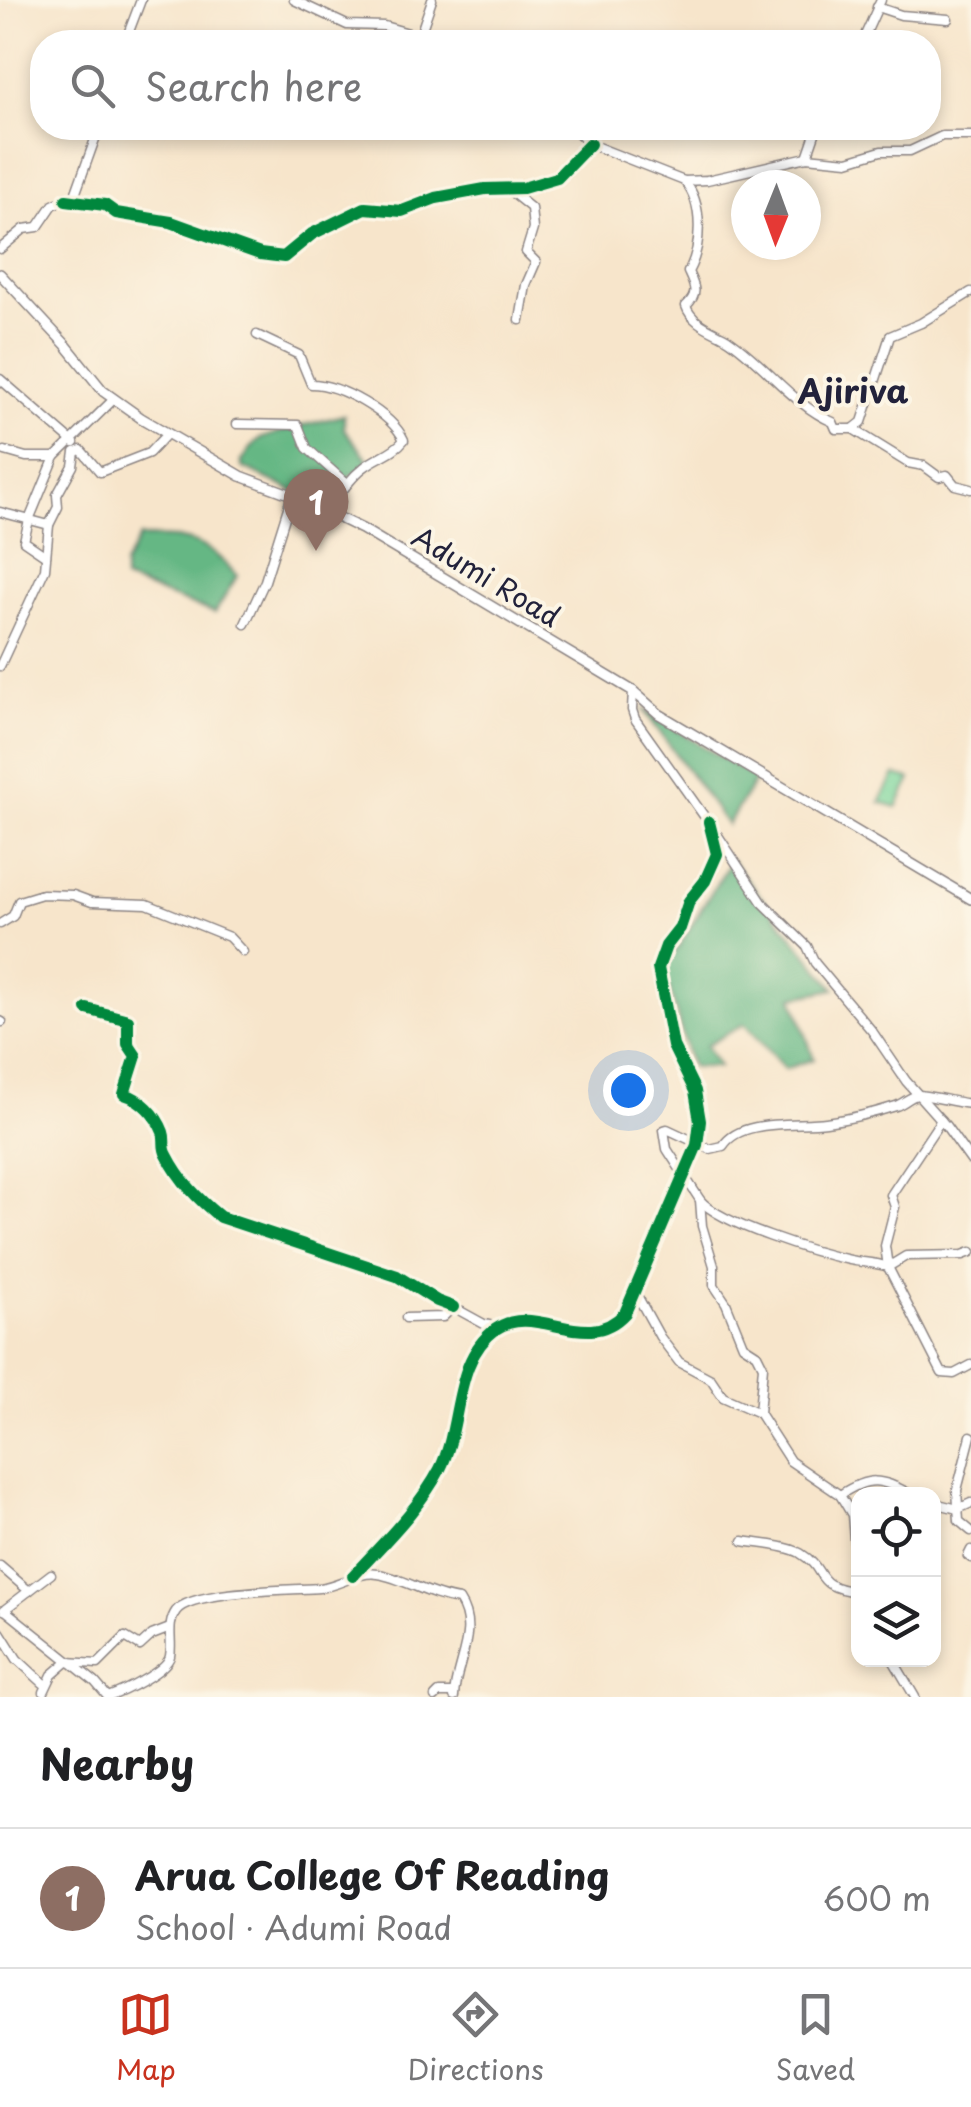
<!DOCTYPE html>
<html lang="en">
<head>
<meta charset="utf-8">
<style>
  body { margin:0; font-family:"Playpen Sans",sans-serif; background:#f2f2f2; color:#202124 }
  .controls { position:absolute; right:30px; bottom:30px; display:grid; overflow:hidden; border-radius:20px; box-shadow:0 5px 15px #0003 }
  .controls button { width:90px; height:90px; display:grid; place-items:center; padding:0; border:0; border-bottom:2px solid #e0e0e0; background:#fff; color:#202124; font:50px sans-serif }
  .compass { position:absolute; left:731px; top:170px; width:90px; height:90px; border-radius:50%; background:#fff; box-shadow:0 5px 15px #0003; rotate:181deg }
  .you { position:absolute; left:628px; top:1090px; width:35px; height:35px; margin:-25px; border:8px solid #fff; border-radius:50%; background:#1a73e8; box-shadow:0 0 0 15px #1a73e833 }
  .badge { display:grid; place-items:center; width:65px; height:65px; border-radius:50%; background:#c8321e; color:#fff; font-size:32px; font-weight:700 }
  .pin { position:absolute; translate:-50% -82px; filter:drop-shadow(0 2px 5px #0008) }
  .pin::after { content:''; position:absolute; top:52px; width:35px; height:30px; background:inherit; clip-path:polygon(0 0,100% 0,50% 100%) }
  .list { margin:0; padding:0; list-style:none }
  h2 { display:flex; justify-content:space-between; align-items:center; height:130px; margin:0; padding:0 40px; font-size:42px }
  h2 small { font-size:32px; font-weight:400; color:#757577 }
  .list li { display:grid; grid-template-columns:65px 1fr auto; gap:30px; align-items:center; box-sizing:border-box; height:140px; padding:0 40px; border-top:2px solid #e0e0e0 }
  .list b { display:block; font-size:38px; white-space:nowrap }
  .list p { margin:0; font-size:32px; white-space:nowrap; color:#757577 }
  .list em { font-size:32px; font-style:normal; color:#757577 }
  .icon { flex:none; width:55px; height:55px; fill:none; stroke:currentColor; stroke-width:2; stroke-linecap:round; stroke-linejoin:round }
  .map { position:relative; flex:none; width:971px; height:1697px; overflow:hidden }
  .search { position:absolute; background:#fff; box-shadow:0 5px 15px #0003; left:30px; right:30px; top:30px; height:110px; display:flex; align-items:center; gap:25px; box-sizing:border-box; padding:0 35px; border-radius:40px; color:#757577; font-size:38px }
  .sheet { height:270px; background:#fff }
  nav { display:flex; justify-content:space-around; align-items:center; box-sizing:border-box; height:140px; border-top:2px solid #e0e0e0; background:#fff; font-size:28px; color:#757577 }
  nav a { display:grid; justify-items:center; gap:5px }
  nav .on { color:#c8321e }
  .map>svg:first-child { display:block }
</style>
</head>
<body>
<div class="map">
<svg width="971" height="1697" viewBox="0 0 971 1697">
  <rect width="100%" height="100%" fill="#fcf5e5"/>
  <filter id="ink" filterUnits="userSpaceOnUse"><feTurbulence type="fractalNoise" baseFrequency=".01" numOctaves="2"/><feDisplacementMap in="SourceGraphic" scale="20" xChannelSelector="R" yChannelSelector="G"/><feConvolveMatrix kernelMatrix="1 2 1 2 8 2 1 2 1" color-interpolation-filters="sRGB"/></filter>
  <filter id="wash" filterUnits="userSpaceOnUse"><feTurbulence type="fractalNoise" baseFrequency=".0048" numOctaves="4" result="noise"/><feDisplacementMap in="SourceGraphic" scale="40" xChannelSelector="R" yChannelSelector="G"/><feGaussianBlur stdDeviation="2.25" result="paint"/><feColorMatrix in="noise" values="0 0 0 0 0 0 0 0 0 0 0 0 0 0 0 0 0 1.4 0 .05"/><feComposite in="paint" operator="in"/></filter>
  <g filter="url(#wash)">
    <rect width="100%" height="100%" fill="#f7e5cb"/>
    <polygon fill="#7cd69c" stroke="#4f7c6c" stroke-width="2.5" points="895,775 911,779 897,807 880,802"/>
    <g fill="#65b784" stroke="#446c60" stroke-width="2.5">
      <path d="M344 415V429L369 460 367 467 349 476C344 489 341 504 325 506L242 467V461C247 455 251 446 257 441 267 433 327 420 344 415Z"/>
      <path d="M140 537C187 537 205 538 237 576L215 613 124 580V565Z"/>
      <polygon points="643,709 756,779 727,825"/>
      <polygon points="731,860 835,989 793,997 814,1059 785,1069 744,1024 706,1046 719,1067 691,1067 664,970"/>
    </g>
  </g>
  <g filter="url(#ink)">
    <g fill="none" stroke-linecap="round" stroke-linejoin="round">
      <defs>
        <g id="minor">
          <polyline points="294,0 347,25 384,26 440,42"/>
          <polyline points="877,7 901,15 948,19"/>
          <polyline points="420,35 432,0"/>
          <polyline points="125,42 141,0"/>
          <polyline points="862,42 881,0"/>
          <polyline points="573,128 590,144 684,181 707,180 807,157 848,161 881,151 910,151 942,136 971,136"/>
          <polyline points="807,157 817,128"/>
          <path d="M684 181C704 203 702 247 688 272 695 287 699 294 686 306 692 324 713 330 728 339 764 363 794 406 833 422L836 429H853L908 463 924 466 939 477 947 475 955 485 971 489"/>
          <polyline points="506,188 531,208 533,229 526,252 536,262 526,285 520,320"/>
          <polyline points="66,200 105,205 116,213 171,222 260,254 284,257 312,234 365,208 402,211 436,198 485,189 523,188 557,178 590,144"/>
          <polyline points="0,249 24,229 38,227 53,205 75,195 99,128"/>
          <path d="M257 335 299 355 311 384C340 384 392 414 404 440 394 453 376 457 363 468 348 480 339 496 327 512"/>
          <polyline points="0,379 74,443"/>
          <polyline points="237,424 298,425 307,448 346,483"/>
          <polyline points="853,429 862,422 890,336 921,323 971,292"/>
          <polyline points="5,451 26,457 55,457"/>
          <polyline points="0,512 49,525"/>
          <polyline points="46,556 24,541 29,520 55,457 114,399"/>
          <polyline points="245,624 265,581 292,495"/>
          <polyline points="0,666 45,569 49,525 58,507 57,495 73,466 75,452 81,450 100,472 149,453 167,434"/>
          <polyline points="633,691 632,710 635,719 709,823"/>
          <polyline points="717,834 762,902 807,946 815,963 872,1031 906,1081 946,1126 971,1161"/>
          <polyline points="0,924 13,916 19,901 42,894 73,895 92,902 147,904 229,937 243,952"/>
          <path d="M87 1009 128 1020V1044L136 1056 124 1094C141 1099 156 1114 163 1132 166 1140 162 1147 167 1155 180 1181 198 1199 220 1217L397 1276 437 1301 453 1307"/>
          <polyline points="0,1021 2,1022"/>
          <polyline points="941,1120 891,1195 895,1207 885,1246 888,1267 942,1373 954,1374 971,1365"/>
          <path d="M700 1200C720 1224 816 1253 850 1260 863 1263 874 1262 888 1267L906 1256 963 1255 971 1252"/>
          <polyline points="634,1290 660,1337 679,1362 711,1379 723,1397 759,1413 790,1461 840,1495 852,1515 858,1589"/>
          <polyline points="406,1318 443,1317 453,1307 484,1324 498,1327"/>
          <path d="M759 1413 763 1366 757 1354 743 1345 726 1303 714 1285V1266L702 1226 700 1200 667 1149 664 1130 667 1129 710 1149 723 1146C741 1118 797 1126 826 1122 849 1119 874 1113 896 1106 902 1104 910 1097 917 1095 923 1094 960 1103 971 1104"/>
          <polyline points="971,1436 957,1490 959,1521 971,1531"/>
          <path d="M840 1495C869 1476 880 1478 910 1494"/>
          <polyline points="934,1503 958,1509 971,1503"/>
          <path d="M743 1541C760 1544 785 1545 800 1553 830 1571 810 1586 858 1592"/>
          <polyline points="971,1550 968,1556 971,1558"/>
          <polyline points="0,1566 29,1591"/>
          <path d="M353 1576C383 1543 419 1509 440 1469 463 1424 452 1361 496 1329 536 1301 586 1356 625 1313L697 1145 700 1121 695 1091 673 1046 658 968 666 946 680 928 689 901 705 881 717 854 709 822"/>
          <polyline points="4,1610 51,1574"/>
          <polyline points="5,1610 95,1682 108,1697"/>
          <polyline points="0,1632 17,1659 43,1683"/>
          <polyline points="893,1660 915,1697"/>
          <polyline points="44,1692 52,1675 67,1662 98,1664 125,1637 140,1646 152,1635 170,1628"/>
          <path d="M108 1697C122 1692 167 1671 170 1656 173 1641 166 1625 176 1611 192 1590 292 1590 319 1588 340 1586 357 1571 378 1574 404 1578 428 1596 459 1600 480 1632 455 1663 454 1697"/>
          <polyline points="435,1697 439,1693 454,1693"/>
        </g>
        <polyline id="major" points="0,274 66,345 103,391 141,418 241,476 292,495 362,529 633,691 659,714 971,899"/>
      </defs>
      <use href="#minor" stroke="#8c8483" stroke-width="11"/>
      <use href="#major" stroke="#8c8483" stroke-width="12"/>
      <use href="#minor" stroke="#fff" stroke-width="8"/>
      <use href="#major" stroke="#fff" stroke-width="9"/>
      <defs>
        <g id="cycleway">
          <polyline points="66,200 105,205 116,213 171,222 260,254 284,257 312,234 365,208 402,211 436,198 485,189 523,188 557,178 590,144"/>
          <path d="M87 1009 128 1020V1044L136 1056 124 1094C141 1099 156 1114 163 1132 166 1140 162 1147 167 1155 180 1181 198 1199 220 1217L397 1276 437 1301 453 1307"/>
          <path d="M353 1576C383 1543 419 1509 440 1469 463 1424 452 1361 496 1329 536 1301 586 1356 625 1313L697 1145 700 1121 695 1091 673 1046 658 968 666 946 680 928 689 901 705 881 717 854 709 822"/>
        </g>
      </defs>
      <use href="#cycleway" stroke="#fcf5e5" stroke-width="19"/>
      <use href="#cycleway" stroke="#00873e" stroke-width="12"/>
    </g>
  </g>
  <g text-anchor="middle" stroke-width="8" stroke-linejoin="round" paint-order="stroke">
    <g font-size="28" fill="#22223b" stroke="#fcf5e5">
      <text transform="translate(486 577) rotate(31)" y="10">Adumi Road</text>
    </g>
    <g font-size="32" font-weight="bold" fill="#22223b" stroke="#fcf5e5">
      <text x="853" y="403">Ajiriva</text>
    </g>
  </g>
</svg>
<div class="controls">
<button><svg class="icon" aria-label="locate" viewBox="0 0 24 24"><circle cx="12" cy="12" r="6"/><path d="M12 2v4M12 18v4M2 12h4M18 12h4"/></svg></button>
<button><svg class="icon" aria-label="layers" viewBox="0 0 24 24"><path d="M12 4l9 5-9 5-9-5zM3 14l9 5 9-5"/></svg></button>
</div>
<svg class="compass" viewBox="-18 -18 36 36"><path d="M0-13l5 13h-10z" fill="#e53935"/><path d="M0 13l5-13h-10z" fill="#757577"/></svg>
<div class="you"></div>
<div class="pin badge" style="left:316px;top:551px;background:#8d6e63">1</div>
<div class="search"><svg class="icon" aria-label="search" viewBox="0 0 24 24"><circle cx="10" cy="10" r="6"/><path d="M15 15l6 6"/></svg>Search here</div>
</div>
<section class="sheet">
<h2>Nearby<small></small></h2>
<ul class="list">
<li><span class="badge" style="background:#8d6e63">1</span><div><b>Arua College Of Reading</b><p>School · Adumi Road</p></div><em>600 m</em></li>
</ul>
</section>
<nav>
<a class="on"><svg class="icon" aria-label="map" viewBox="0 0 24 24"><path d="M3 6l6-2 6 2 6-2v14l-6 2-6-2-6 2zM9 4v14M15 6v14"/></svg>Map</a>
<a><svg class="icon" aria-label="directions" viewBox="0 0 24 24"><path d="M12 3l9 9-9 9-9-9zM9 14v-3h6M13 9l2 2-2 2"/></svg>Directions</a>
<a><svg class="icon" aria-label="saved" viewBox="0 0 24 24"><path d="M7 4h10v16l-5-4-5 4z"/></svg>Saved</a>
</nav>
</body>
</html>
